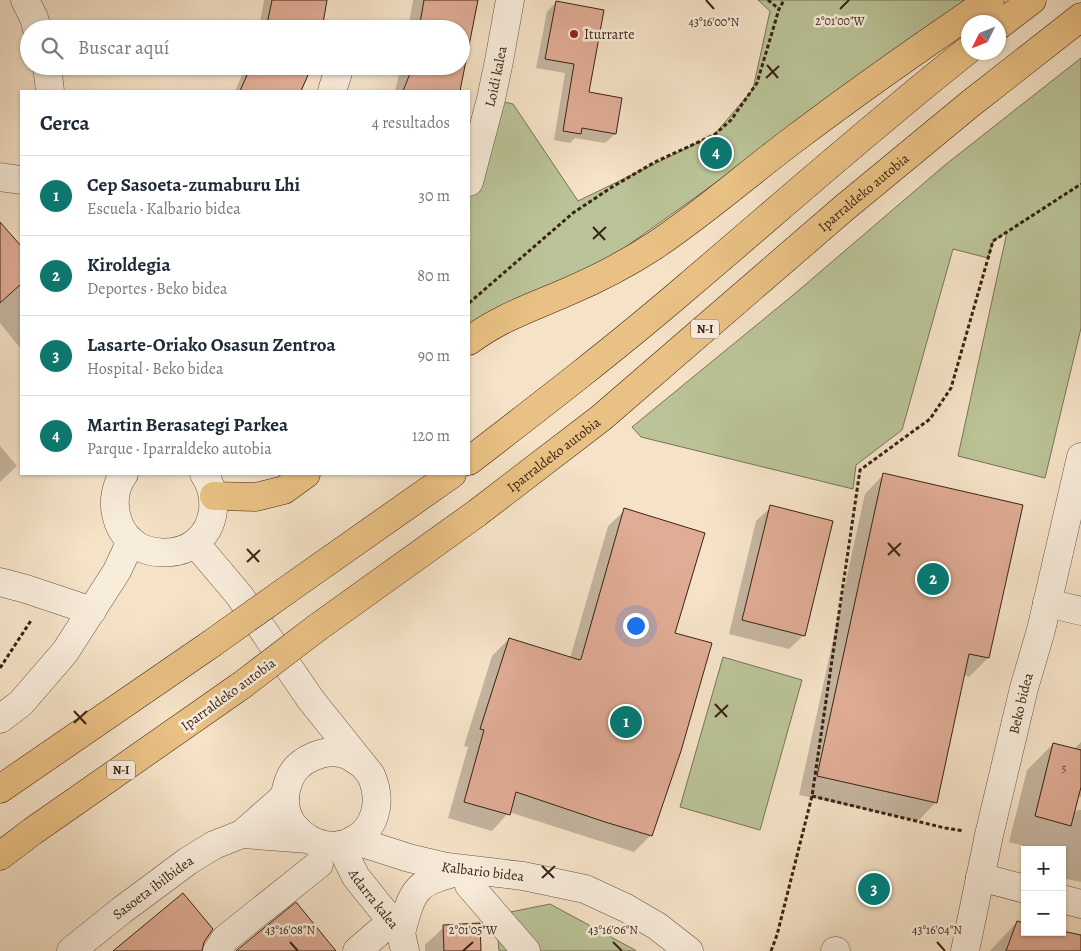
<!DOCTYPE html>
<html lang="es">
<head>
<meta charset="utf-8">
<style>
  body { margin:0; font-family:Alegreya,serif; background:#f6f6f7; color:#1f2937 }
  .controls { position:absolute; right:15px; bottom:15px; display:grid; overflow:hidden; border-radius:0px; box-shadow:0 1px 4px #0004 }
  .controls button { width:45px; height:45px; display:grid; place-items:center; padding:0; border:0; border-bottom:1px solid #e0e1e3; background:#fff; color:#1f2937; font:25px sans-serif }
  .compass { position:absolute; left:961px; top:15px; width:45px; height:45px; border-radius:50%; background:#fff; box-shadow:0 1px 4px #0004; rotate:227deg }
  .you { position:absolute; left:635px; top:625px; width:18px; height:18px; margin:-12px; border:4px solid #fff; border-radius:50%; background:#1a73e8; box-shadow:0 0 0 8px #1a73e833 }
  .badge { display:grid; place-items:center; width:32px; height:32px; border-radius:50%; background:#0f766e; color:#fff; font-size:16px; font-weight:700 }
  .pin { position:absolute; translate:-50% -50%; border:2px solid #fff; box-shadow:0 1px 5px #0006 }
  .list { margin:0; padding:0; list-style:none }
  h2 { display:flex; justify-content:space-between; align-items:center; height:65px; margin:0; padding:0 20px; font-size:21px }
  h2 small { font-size:16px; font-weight:400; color:#747a83 }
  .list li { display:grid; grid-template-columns:32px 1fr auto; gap:15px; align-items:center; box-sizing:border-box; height:80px; padding:0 20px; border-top:1px solid #e0e1e3 }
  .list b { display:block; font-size:19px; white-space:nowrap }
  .list p { margin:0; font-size:16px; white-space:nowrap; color:#747a83 }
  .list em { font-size:16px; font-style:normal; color:#747a83 }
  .icon { flex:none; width:28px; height:28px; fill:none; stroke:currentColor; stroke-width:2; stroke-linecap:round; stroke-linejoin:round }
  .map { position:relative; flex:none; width:1081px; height:951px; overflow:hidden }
  .search { position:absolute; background:#fff; box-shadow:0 1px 4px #0004; left:20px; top:20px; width:450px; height:55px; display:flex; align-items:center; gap:12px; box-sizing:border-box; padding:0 18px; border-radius:28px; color:#747a83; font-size:19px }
  .panel { position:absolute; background:#fff; box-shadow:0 1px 4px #0004; left:20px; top:90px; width:450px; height:385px; border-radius:0px }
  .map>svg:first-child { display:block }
</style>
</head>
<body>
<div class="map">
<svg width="1081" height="951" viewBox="0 0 1081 951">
  <rect width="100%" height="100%" fill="#f5e2c7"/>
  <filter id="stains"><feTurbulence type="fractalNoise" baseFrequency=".004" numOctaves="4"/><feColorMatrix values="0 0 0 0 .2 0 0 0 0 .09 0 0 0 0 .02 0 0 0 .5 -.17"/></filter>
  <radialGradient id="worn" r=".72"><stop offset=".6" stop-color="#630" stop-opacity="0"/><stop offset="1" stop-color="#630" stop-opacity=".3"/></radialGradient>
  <g fill="#bac397" stroke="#7a7355">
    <polygon points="758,0 972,0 613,256 469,329 469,172 491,99 513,104 578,201 714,135 753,89 770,11"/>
    <polygon points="1081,58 1081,328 1045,478 958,456 1007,232 993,241 988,258 953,249 902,430 856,465 853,489 641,437 632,427 792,296 945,165"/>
    <polygon points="723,657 802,680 760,830 680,807"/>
    <polygon points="550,904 635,950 636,951 499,951 496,915"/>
  </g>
  <g fill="#0003">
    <polygon points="264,0 326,0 320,29 259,29"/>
    <polygon points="413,0 477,0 459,91 395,91 401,66 461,66 461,29 408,29"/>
    <polygon points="556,2 587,93 615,134 605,143 575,138 570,143 554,140 565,73 536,68 547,12"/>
    <polygon points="246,66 311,66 300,91 235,91"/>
    <polygon points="7,232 21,248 21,349 0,323 0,239"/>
    <polygon points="0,446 17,466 0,482"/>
    <polygon points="883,475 988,658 969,677 964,675 936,802 918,821 799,795 865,494"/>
    <polygon points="771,507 804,635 789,649 729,634 756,521"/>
    <polygon points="625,510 673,634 651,835 634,852 509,812 492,831 448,818 468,747 464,746 492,656 509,639 570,658 608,526"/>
    <polygon points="1081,742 1081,797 1077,796 1073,814 1078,810 1081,810 1081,882 1062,878 1062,850 1049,850 1049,846 1046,850 1039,850 1009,842 1027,770 1053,744 1074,749"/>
    <polygon points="1017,922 1025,932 1081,936 1081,951 990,951"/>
    <polygon points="444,927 480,951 425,951 425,945"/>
  </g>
  <g fill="#e0ac95" stroke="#392313">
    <polygon points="272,0 327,0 322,29 292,29 267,24"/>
    <polygon points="424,0 478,0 460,91 403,91 413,66 461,66 461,29 419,29"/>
    <polygon points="556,1 604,10 589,92 622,98 616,134 582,128 581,134 563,131 574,64 545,59"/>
    <polygon points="251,66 312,66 301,91 240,91"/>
    <polygon points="0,222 21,246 21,284 0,303"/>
    <polygon points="883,473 1023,505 989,658 969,654 937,803 817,776"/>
    <polygon points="770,505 833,521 805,636 742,620"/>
    <polygon points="624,508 705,533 675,633 712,643 681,751 652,836 605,822 516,792 510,815 464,802 484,730 480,729 509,638 580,660 581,659"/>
    <polygon points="1053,743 1081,750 1081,787 1071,826 1035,816"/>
    <polygon points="183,893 213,929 204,942 202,951 113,951"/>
    <polygon points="296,902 336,951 236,951 237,950"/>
    <polygon points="1017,921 1025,923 1025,932 1062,932 1062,931 1081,935 1081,951 1006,951"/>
    <polygon points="480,923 481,951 444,951 443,925"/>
  </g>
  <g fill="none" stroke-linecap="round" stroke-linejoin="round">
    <defs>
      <g id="minor">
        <polyline points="25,0 34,18 37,29"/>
        <polyline points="47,66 50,91"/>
        <polyline points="332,91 340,66"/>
        <polyline points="0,177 21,180"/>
        <path id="s1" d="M469 182 491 99 499 61 510 0"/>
        <path d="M124 474C116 485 113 500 116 514 118 524 123 534 131 541 147 556 178 556 195 543 217 526 218 495 204 474"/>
        <path d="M195 543 239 595 311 700 371 775C396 832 332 871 294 826 283 813 283 795 289 780 297 759 326 747 347 755 352 757 356 761 360 763"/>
        <polyline points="0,582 26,589 92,611"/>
        <polyline points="1047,603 1081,611"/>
        <polyline points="0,719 21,703 65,652 117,571 131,541"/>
        <polyline points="242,834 308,839"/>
        <path id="s2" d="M353 840 409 858 447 867 523 876 585 889 626 908 657 926 689 951"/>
        <path id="s3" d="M340 845 356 877 401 933 405 951"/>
        <polyline points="980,877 1025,889"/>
        <polyline points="469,885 526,951"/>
        <polyline points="1062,899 1081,904"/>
        <path d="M401 933C413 887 416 882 462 871"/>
        <path id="s4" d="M71 951 122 910 188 861 214 845 242 834 285 796"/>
        <polyline points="217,951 225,939 319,864"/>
        <polyline points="357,951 379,932"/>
        <polyline points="835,951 836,951"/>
        <path id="s5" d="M965 951 989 835 1024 688 1041 630 1081 457"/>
      </g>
      <g id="highway">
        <polyline points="998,26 1032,0"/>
        <path d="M469 341C499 318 533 307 567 292 595 280 628 263 654 246 701 215 744 177 789 143 855 93 922 46 990 0"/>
        <path d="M469 461C543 404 617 347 688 286 781 207 872 126 968 50"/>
        <polyline points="214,496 256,497 284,490 306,474"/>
        <polyline points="287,590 452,474"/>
        <path id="s6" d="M318 627 477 513 601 418 844 208 970 104 1081 17"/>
        <polyline points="0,789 211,644"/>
        <polyline points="0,856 33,831 242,685"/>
      </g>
    </defs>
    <use href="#minor" stroke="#685340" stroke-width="29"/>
    <use href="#highway" stroke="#392313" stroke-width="29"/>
    <g stroke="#392313" stroke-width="3" stroke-dasharray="4 2.5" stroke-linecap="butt">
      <polyline points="768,0 779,9"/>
      <polyline points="469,303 573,213 612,187 655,162 714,135 731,120 757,83 779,9 784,0"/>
      <polyline points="0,668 32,619"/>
      <polyline points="812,796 945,828 964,831"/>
      <polyline points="771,951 777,935 812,796 860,470 930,419 951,388 993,241 1081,184"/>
    </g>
    <use href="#minor" stroke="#f8ecdb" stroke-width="28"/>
    <use href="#highway" stroke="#eac184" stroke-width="28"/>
    <defs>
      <g id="highway-bridge">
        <polyline points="211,644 287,590"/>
        <polyline points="242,685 318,627"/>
      </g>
    </defs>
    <use href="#highway-bridge" stroke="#392313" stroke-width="29" stroke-linecap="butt"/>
    <use href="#highway-bridge" stroke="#eac184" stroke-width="28"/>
  </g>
  <path fill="none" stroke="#392313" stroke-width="2" d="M706 0 714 9M840 9 849 0M767 65 778 78M766 78 779 66M593 227 605 240M593 239 606 227M888 543 900 556M247 549 259 562M888 555 901 543M247 562 260 550M715 704 727 717M74 711 86 724M715 717 728 705M74 723 87 711M542 866 554 878M542 878 555 866M290 942 298 951M613 942 622 951M937 942 945 951M463 951 473 942"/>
  <circle fill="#8f2418" stroke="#f8ecdb" stroke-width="2" cx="574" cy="34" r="5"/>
  <g text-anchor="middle" stroke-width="5" stroke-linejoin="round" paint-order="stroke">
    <g font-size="11" fill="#634534">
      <text x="1064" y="772">5</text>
    </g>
    <g fill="#f8ecdb" stroke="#725f4f" stroke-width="1">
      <rect x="691" y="319.5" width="28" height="19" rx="4"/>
      <rect x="107" y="760.5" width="28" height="19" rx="4"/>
    </g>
    <g font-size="12" font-weight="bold" fill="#392313">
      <text x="705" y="333">N-I</text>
      <text x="121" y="774">N-I</text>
    </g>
    <g font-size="14" fill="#392313" stroke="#f8ecdb" text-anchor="start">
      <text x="584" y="39">Iturrarte</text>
    </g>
    <g font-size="14" fill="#392313" stroke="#f8ecdb">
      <text dy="5" stroke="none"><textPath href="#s1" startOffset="109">Loidi kalea</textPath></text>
      <text dy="5" stroke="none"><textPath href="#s6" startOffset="698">Iparraldeko autobia</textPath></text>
      <text dy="5" stroke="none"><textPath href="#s6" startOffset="292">Iparraldeko autobia</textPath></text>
      <text transform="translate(228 694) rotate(-36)" y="5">Iparraldeko autobia</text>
      <text dy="5" stroke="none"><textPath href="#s5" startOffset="254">Beko bidea</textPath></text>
      <text dy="5" stroke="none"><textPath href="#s2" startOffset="134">Kalbario bidea</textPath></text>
      <text dy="5" stroke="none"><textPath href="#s4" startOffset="104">Sasoeta ibilbidea</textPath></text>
      <text dy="5" stroke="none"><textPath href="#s3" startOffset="64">Adarra kalea</textPath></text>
    </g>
  </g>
  <g font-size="12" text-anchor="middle" fill="#392313" stroke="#f8ecdb" stroke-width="5" stroke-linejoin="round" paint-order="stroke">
    <text x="840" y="25">2°01'00"W</text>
    <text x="714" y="26">43°16'00"N</text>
    <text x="290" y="934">43°16'08"N</text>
    <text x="613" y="934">43°16'06"N</text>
    <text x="937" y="934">43°16'04"N</text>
    <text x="473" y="934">2°01'05"W</text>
  </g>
  <rect width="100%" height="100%" filter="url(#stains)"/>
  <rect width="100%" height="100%" fill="url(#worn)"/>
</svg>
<div class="controls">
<button>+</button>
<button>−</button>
</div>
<svg class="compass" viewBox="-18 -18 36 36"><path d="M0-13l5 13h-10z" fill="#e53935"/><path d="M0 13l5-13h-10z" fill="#747a83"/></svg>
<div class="you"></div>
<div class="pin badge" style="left:626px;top:722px">1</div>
<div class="pin badge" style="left:933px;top:579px">2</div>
<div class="pin badge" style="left:874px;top:889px">3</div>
<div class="pin badge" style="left:716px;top:153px">4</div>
<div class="search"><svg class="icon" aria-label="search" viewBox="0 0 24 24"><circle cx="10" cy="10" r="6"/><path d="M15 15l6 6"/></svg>Buscar aquí</div>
<section class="panel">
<h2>Cerca<small>4 resultados</small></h2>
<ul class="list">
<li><span class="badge">1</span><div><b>Cep Sasoeta-zumaburu Lhi</b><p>Escuela · Kalbario bidea</p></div><em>30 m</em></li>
<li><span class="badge">2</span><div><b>Kiroldegia</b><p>Deportes · Beko bidea</p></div><em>80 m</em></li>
<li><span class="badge">3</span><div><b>Lasarte-Oriako Osasun Zentroa</b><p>Hospital · Beko bidea</p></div><em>90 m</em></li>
<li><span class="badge">4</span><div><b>Martin Berasategi Parkea</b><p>Parque · Iparraldeko autobia</p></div><em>120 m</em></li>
</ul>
</section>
</div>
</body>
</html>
